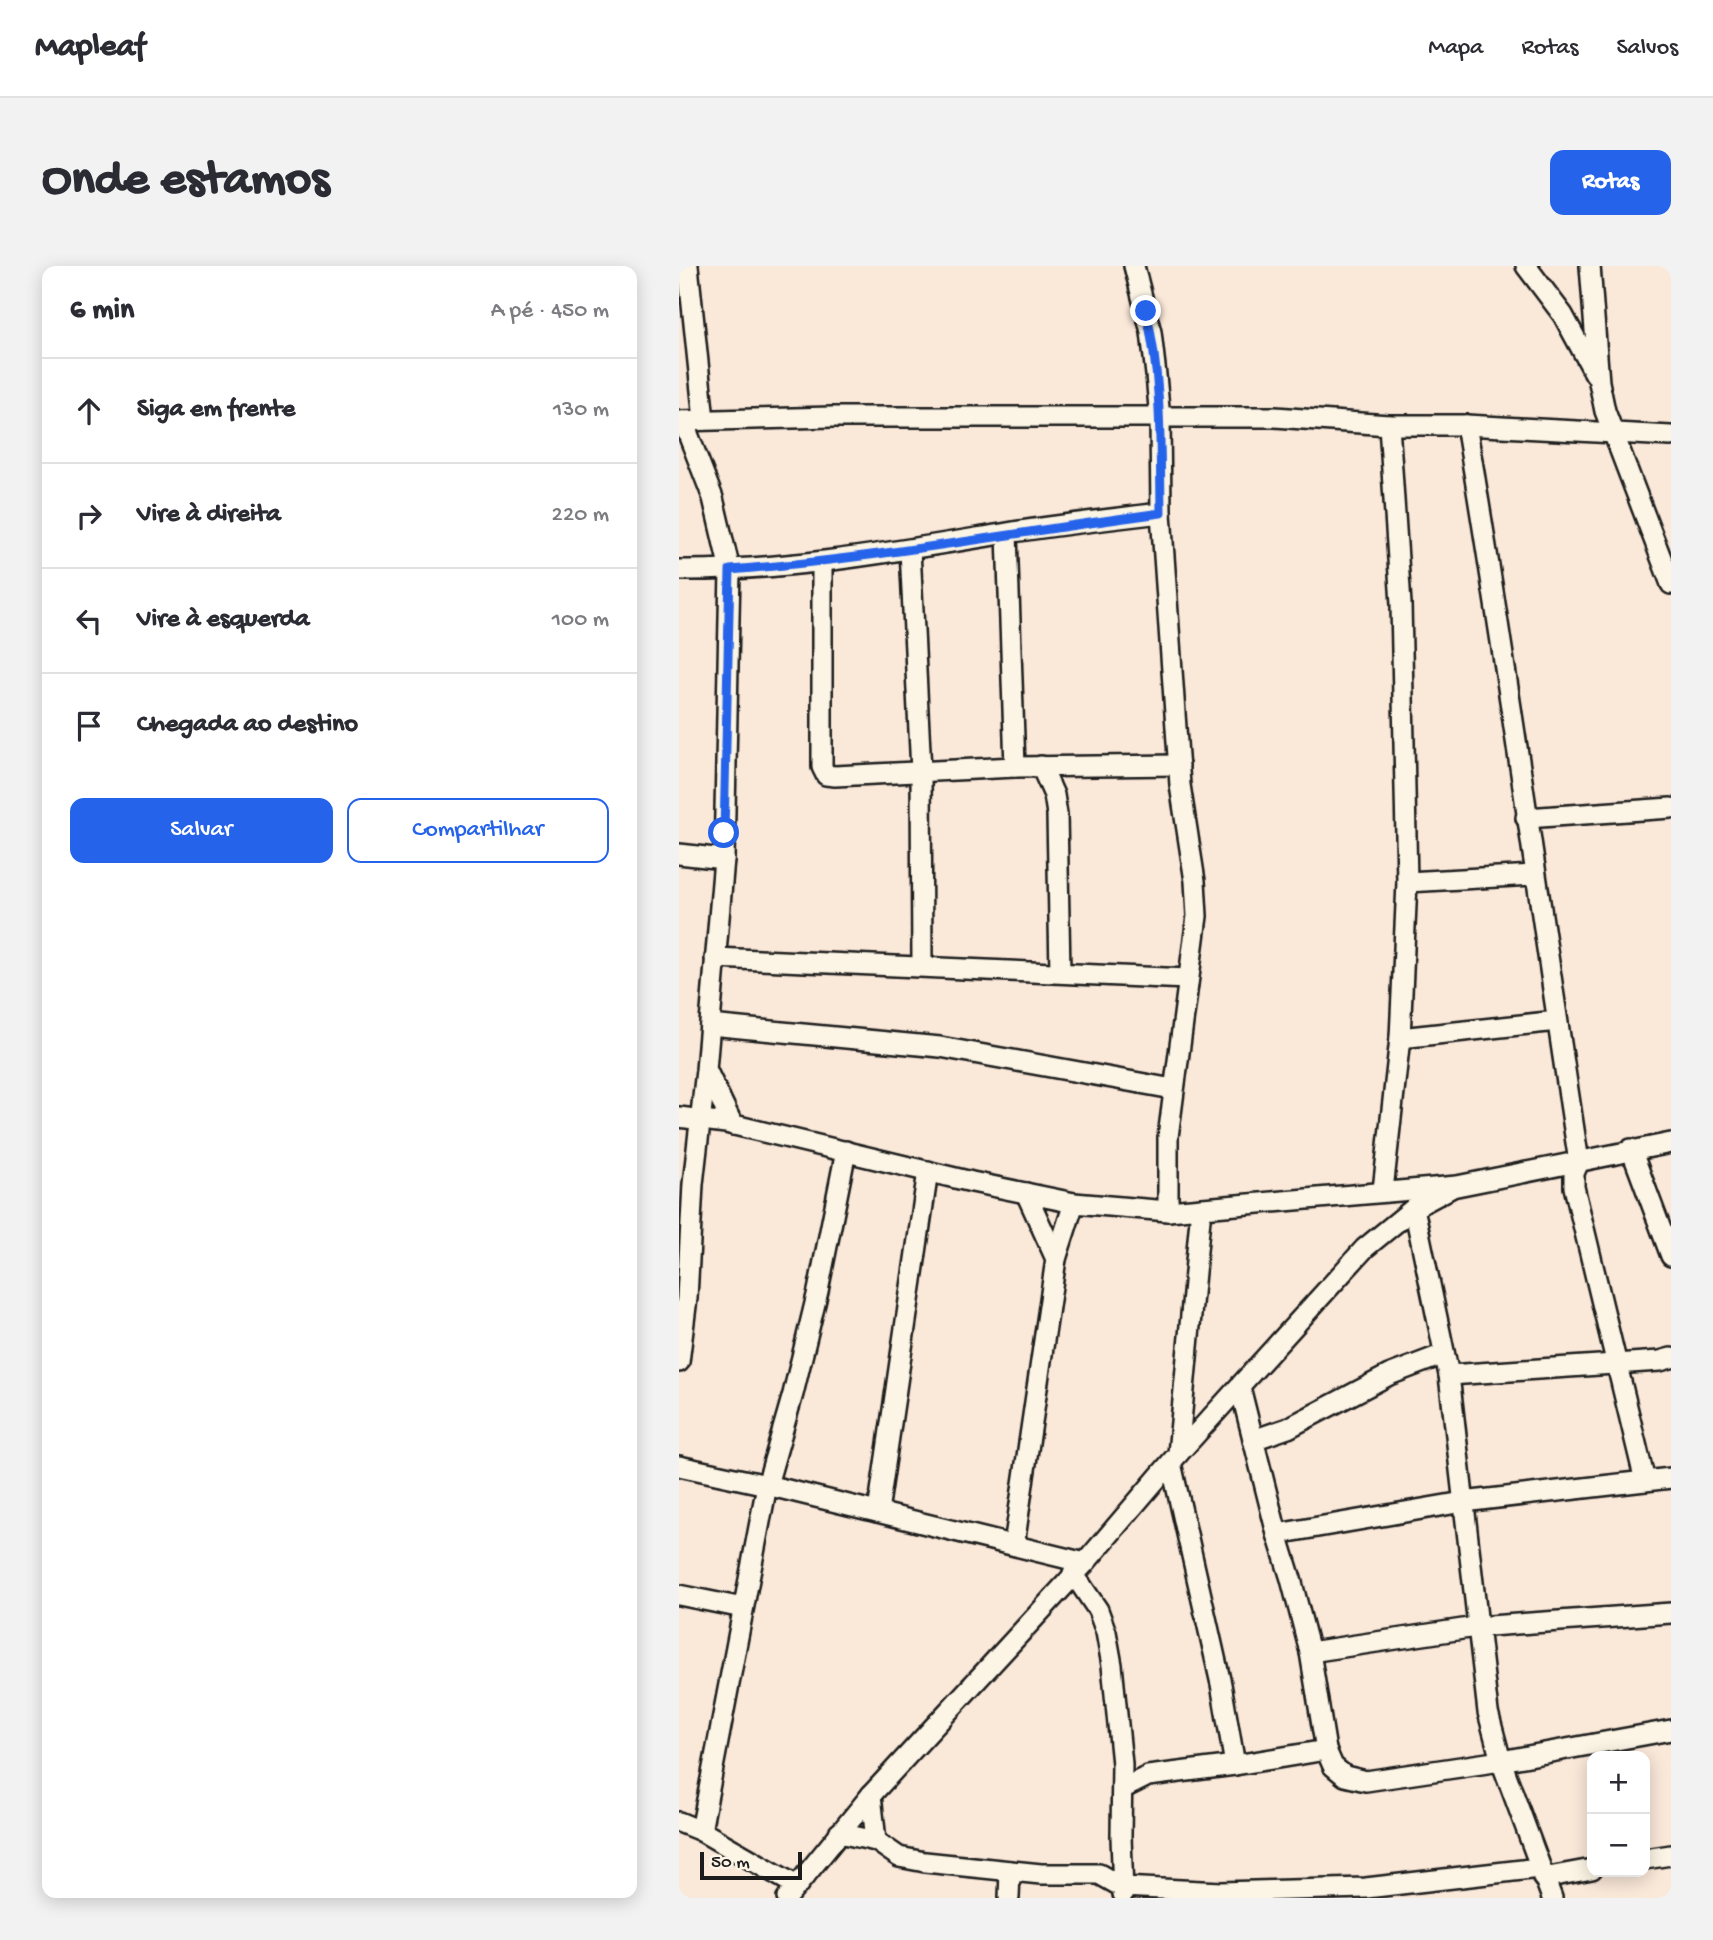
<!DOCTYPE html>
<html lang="pt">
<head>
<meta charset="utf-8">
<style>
  body { margin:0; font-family:"Gochi Hand",sans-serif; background:#f2f2f3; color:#2b2b33 }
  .controls { position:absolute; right:21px; bottom:21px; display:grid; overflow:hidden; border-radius:14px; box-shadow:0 4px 18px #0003 }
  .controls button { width:63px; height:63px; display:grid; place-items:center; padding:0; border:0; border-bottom:2px solid #e1e1e2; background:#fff; color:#2b2b33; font:35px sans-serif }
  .scale { position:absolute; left:21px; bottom:18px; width:102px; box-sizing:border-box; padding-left:7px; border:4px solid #1c1c1c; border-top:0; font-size:19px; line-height:24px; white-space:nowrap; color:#1c1c1c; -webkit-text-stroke:5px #fcf5e5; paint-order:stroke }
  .stop { position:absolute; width:21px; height:21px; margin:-16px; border:5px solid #2563eb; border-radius:50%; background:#fff }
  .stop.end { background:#2563eb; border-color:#fff; box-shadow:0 2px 7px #0008 }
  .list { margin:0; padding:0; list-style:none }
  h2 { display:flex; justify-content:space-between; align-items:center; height:91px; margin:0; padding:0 28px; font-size:30px }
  h2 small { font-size:23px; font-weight:400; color:#7c7c81 }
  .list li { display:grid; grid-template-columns:46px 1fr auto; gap:21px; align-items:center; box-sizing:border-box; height:105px; padding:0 28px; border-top:2px solid #e1e1e2 }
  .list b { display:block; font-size:26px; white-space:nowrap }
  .list em { font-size:23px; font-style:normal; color:#7c7c81 }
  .actions { display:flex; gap:14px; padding:21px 28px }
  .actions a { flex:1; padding:16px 0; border:2px solid #2563eb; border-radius:14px; text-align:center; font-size:24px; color:#2563eb }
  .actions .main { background:#2563eb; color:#fff }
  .icon { flex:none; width:38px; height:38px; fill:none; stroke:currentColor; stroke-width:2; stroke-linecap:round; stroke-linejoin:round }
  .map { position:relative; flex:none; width:992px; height:1632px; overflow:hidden; border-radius:14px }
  header { display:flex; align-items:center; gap:42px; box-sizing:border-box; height:98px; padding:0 35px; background:#fff; border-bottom:2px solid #e1e1e2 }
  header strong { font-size:33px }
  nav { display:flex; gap:38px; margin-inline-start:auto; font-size:24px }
  .intro { display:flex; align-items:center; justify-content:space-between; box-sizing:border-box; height:168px; padding:0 42px }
  h1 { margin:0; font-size:49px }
  .button { padding:18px 32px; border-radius:14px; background:#2563eb; color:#fff; font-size:24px; font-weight:700 }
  main { display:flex; gap:42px; padding:0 42px }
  aside { flex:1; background:#fff; border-radius:14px; box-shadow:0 4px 18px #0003 }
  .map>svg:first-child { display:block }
</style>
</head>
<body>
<header>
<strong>Mapleaf</strong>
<nav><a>Mapa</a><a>Rotas</a><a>Salvos</a></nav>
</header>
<div class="intro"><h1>Onde estamos</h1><a class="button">Rotas</a></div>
<main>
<aside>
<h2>6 min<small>A pé · 450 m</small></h2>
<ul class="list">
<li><svg class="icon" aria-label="ahead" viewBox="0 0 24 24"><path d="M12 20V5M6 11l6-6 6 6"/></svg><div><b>Siga em frente</b></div><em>130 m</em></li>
<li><svg class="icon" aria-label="right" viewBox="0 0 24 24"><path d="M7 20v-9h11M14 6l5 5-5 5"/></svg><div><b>Vire à direita</b></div><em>220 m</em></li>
<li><svg class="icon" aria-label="left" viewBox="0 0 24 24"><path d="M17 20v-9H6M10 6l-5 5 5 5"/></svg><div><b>Vire à esquerda</b></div><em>100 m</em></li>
<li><svg class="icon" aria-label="arrive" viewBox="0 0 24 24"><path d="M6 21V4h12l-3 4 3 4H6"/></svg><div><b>Chegada ao destino</b></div></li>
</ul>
<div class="actions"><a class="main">Salvar</a><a>Compartilhar</a></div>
</aside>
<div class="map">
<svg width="992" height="1632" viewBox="0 0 992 1632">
  <rect width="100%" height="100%" fill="#fae8d9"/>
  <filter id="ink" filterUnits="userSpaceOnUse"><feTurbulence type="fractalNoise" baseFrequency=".0143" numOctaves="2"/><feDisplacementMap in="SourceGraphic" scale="14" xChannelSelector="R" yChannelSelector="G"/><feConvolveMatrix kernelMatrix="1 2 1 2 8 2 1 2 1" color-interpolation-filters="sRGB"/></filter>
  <g filter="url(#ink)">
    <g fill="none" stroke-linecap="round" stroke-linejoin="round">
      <defs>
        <g id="minor">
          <polyline points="9,0 25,154"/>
          <polyline points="455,0 472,66 477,109 481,153 482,247 501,519 516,615 518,650 489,871 489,945"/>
          <polyline points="847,0 884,49 916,108"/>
          <polyline points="911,0 920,116 926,145 992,318"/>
          <polyline points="0,155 153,151 596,151 710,159 787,159 992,170"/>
          <path d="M787 159C829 404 862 650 900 896L895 907V921L966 1215 992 1212"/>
          <polyline points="328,268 336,501"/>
          <polyline points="231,284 242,505 243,700"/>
          <polyline points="143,296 143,501 147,509 156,510 336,501 500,499"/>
          <path d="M0 304C111 305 219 285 328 267 379 259 431 253 482 247"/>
          <polyline points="362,500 375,529 378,548 381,706"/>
          <polyline points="847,552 992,542"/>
          <polyline points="0,588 45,593"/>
          <polyline points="728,616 856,609"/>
          <polyline points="36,692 509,713"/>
          <polyline points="31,759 261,781 494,823"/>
          <polyline points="721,772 878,755"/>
          <polyline points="28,805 54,859"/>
          <polyline points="0,851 47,857 293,916 395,937 489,945 778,920 992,877"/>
          <polyline points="952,883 992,990"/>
          <polyline points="704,924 721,772 728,616 722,338 710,159"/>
          <polyline points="347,927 377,993"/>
          <polyline points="735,942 770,1109 809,1446 822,1495 873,1632"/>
          <polyline points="0,1096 8,1032 14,918 27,804 45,593 51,304 34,232 4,155"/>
          <polyline points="770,1109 981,1095 992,1092"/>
          <polyline points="561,1121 598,1268 612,1313 631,1386 647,1484 654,1500 666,1510 687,1515 822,1495 992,1464"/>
          <polyline points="574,1174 609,1162 710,1109 765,1088"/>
          <polyline points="499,1188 522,942"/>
          <polyline points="492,1197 542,1418 556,1499"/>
          <polyline points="0,1200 88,1219 406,1297"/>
          <polyline points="199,1246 249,905"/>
          <polyline points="598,1268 784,1236 966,1215"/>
          <polyline points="335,1279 377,993 395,937"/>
          <polyline points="394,1307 419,1344 427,1366 433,1399 443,1498 442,1570 444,1628"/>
          <polyline points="0,1329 64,1342"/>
          <polyline points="631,1386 797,1361 992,1347"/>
          <polyline points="445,1522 469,1510 556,1499 647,1484"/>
          <polyline points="192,1529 197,1575"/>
          <polyline points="0,1556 22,1565 118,1620"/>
          <polyline points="22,1565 88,1219 114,1128 139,1025 167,885"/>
          <polyline points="160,1567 197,1575 220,1591 246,1596 362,1608 420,1608 443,1621 542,1626 687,1622 860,1602"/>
          <polyline points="966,1593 992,1589"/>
          <polyline points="864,1612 913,1603"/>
          <polyline points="108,1632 192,1529 406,1297 499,1188 686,982 735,942 772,922"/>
          <polyline points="330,1632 331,1605"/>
        </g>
      </defs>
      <use href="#minor" stroke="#1c1c1c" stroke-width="24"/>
      <use href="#minor" stroke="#fcf5e5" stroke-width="19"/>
    </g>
  </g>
  <g fill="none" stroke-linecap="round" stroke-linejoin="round" filter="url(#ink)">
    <path stroke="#2563eb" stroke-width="9" d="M45 567 51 304C195 293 338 266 482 247 481 180 483 111 467 45"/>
  </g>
</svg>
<div class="controls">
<button>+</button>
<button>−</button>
</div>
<div class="scale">50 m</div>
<div class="stop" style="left:45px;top:567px"></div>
<div class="stop end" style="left:467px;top:45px"></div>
</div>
</main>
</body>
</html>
